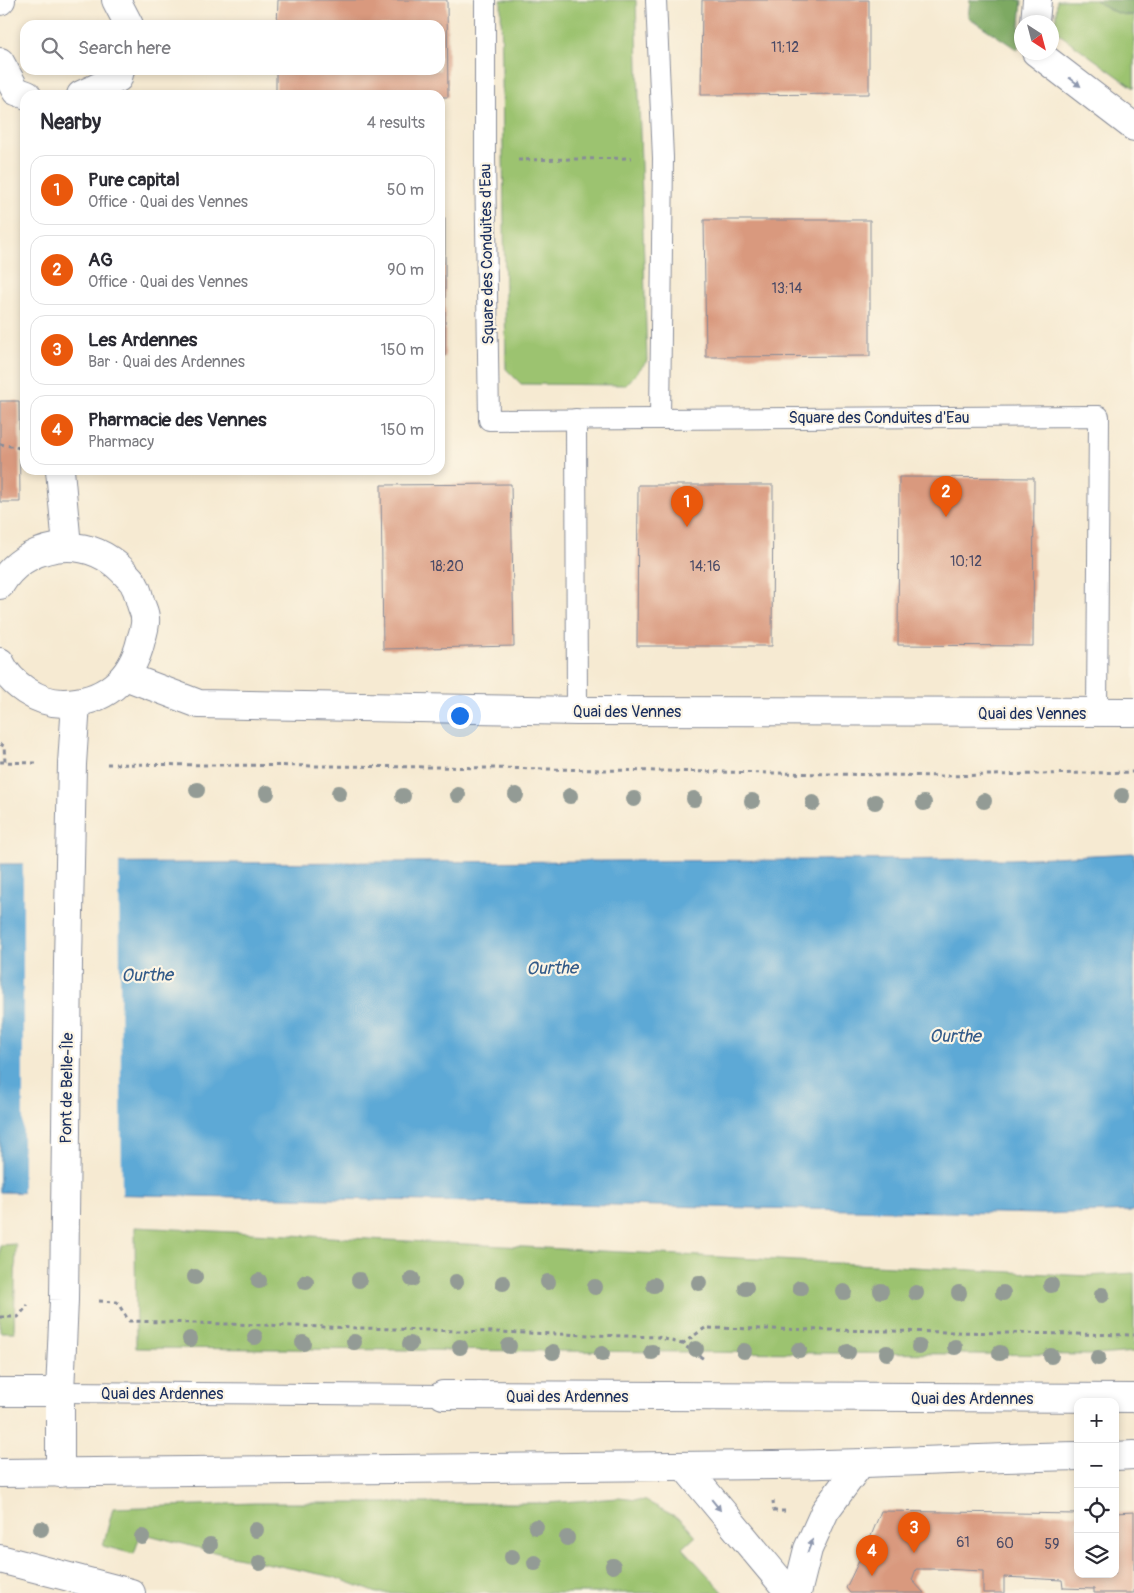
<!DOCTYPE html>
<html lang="en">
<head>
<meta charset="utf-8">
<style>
  body { margin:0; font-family:Pangolin,sans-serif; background:#f7f7f7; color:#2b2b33 }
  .controls { position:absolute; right:15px; bottom:15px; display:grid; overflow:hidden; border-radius:10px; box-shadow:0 2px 8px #0003 }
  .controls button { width:45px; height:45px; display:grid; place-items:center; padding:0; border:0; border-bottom:1px solid #e1e1e2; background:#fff; color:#2b2b33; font:25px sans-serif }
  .compass { position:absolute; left:1014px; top:15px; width:45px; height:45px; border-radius:50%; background:#fff; box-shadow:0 2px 8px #0003; rotate:144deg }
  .you { position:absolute; left:459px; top:715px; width:18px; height:18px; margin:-12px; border:4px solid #fff; border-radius:50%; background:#1a73e8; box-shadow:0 0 0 8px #1a73e833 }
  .badge { display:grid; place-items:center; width:32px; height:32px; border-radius:50%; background:#ea580c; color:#fff; font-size:16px; font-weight:700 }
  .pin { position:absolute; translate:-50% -41px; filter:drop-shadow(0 1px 2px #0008) }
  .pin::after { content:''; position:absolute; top:26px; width:18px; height:15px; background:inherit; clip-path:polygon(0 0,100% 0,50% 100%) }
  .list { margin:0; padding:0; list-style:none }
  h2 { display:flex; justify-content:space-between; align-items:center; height:65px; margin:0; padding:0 20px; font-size:21px }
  h2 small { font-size:16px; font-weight:400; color:#7c7c81 }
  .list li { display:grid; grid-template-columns:32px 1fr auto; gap:15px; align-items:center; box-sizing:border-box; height:70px; margin:0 10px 10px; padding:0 10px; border:1px solid #e1e1e2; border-radius:15px }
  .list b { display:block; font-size:19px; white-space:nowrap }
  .list p { margin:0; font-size:16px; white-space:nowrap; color:#7c7c81 }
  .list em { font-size:16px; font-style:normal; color:#7c7c81 }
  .icon { flex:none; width:28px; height:28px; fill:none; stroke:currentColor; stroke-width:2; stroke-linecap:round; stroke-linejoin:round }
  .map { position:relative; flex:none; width:1134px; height:1593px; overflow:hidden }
  .search { position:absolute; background:#fff; box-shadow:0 2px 8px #0003; left:20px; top:20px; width:425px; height:55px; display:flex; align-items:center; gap:12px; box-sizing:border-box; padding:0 18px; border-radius:15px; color:#7c7c81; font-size:19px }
  .panel { position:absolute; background:#fff; box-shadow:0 2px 8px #0003; left:20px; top:90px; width:425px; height:385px; border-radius:15px }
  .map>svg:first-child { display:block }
</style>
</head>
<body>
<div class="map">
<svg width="1134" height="1593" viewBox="0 0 1134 1593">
  <rect width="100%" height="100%" fill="#fcf5e5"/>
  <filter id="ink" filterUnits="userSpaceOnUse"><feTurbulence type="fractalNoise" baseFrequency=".02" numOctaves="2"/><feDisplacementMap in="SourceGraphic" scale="10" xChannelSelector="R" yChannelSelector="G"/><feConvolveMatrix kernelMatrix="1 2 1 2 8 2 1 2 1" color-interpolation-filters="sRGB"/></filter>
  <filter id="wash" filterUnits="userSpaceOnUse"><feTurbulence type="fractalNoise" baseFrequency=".0096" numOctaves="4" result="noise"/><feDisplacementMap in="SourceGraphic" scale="20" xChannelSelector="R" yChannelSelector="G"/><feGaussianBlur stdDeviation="1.12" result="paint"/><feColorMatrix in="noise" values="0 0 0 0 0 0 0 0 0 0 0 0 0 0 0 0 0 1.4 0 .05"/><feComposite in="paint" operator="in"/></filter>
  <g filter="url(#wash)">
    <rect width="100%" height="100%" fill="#f6ead2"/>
    <g fill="#9cc36f" stroke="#5c7966">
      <polygon points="501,0 636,0 647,361 626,385 521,384 506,369"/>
      <polygon points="1057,0 1096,0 1109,10 1127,16 1134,15 1134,88 1055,31"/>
      <polygon points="135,1227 1088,1276 1134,1273 1134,1352 1097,1355 136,1348"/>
      <polygon points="16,1244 14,1332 0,1332 0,1245"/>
      <polygon points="619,1498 646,1501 682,1520 696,1536 683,1548 724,1593 377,1593 334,1577 222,1554 141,1533 134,1554 103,1546 113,1508 255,1503 547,1503"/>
    </g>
    <g fill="#7da962" stroke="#4c6c60">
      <polygon points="970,0 1022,0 1018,50 968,17"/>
      <path d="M1096 0H1134V15C1119 16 1107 9 1096 0Z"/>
    </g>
    <polygon fill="#5da9d6" stroke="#3c6c9a" points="1134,853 1134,1211 1042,1214 0,1192 0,864 1011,859"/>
    <polygon fill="#f6ead2" points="119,861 122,1197 23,1195 23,862"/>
    <g id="blocks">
      <g fill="#d9997e">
        <polygon points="278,0 447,0 448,97 440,97 440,95 276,95 276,70 440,70 440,25 277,25"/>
        <polygon points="702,0 869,0 869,94 701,95"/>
        <rect x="440" y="218" width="5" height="139"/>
        <polygon points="704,220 870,220 870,356 706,357"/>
        <polygon points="0,401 19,401 20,502 0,502"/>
        <polygon points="899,477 1034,478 1033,646 898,645"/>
        <polygon points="511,484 514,646 383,649 381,485"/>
        <polygon points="638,485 773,485 772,646 637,646"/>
        <polygon points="881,1511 1078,1514 1078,1574 1115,1574 1115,1513 1134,1512 1134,1593 1094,1593 1094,1589 1063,1588 1062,1580 1004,1577 1004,1593 983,1593 983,1571 942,1569 916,1569 912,1580 924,1593 850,1593 846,1588 871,1536"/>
      </g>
    </g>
  </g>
  <g filter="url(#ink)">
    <use href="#blocks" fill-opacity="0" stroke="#888c98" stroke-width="1"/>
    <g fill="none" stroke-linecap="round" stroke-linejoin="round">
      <defs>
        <g id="lane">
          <polyline points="485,0 485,160 489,420 1099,416 1097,713"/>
          <polyline points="656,0 663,158 660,418"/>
          <polyline points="576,419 577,711"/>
          <polyline points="60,1392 443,1395"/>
        </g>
        <g id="street">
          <polyline points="116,0 129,25"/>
          <polyline points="0,1 1,0"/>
          <polyline points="1035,22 1037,0"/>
          <polyline points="1036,52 1134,127"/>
          <polyline points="0,62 16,91 27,95"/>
          <polyline points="81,95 118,78 120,70"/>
          <polyline points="60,470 67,546"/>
          <path d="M0 585C12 565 32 552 55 548 82 544 104 552 123 571 127 576 133 580 135 586 138 591 139 598 141 604 142 608 145 613 145 618 146 625 143 634 141 640 132 680 103 703 63 703 38 703 10 684 0 662"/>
          <polyline points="125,676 199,704 577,711 1134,712"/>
          <polyline points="0,1392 60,1392"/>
          <polyline points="443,1395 1134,1398"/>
          <polyline points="685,1467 790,1593"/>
          <polyline points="60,1473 60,1392 64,1300 68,962 72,764 76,703"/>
          <polyline points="0,1559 131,1593"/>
          <polyline points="797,1593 808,1549 825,1511 860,1464"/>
        </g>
        <g id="secondary">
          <polyline points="1115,1456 1134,1455"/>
          <path d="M0 1473 773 1465C875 1464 976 1458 1078 1456"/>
        </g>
      </defs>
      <use href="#lane" stroke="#888c98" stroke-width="22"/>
      <use href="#street" stroke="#888c98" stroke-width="30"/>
      <use href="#secondary" stroke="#888c98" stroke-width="30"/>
      <g stroke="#888c98" stroke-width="3" stroke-dasharray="4 4" stroke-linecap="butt">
        <polyline points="518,160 632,158"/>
        <polyline points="0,444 25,449"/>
        <polyline points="0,744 4,746 5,762"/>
        <polyline points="0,762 36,763"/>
        <polyline points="107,764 433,767 944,776 1134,772"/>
        <polyline points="99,1301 117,1302 129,1321 658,1337 682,1344 704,1359"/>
        <polyline points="0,1317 18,1317 28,1305"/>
        <polyline points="682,1344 705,1328 1134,1335"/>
        <polyline points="773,1501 774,1511"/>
        <polyline points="773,1511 786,1511"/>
      </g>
      <use href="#lane" stroke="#fff" stroke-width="20"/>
      <use href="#street" stroke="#fff" stroke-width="28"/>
      <use href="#secondary" stroke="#fff" stroke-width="28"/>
    </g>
    <g fill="#939b95">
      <circle cx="197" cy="790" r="8"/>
      <circle cx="267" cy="793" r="8"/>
      <circle cx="339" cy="793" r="8"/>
      <circle cx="458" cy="795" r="8"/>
      <circle cx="516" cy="795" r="8"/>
      <circle cx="403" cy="796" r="8"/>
      <circle cx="570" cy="796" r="8"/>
      <circle cx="1122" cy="796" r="8"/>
      <circle cx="634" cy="799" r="8"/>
      <circle cx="694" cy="799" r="8"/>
      <circle cx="752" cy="801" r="8"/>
      <circle cx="984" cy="801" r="8"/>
      <circle cx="875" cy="802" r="8"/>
      <circle cx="813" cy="803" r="8"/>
      <circle cx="924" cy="803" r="8"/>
      <circle cx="195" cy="1277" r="8"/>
      <circle cx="412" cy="1279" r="8"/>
      <circle cx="359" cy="1280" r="8"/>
      <circle cx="259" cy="1281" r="8"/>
      <circle cx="306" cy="1282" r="8"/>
      <circle cx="456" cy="1282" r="8"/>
      <circle cx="548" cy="1282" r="8"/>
      <circle cx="503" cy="1283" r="8"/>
      <circle cx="699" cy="1283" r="8"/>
      <circle cx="654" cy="1285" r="8"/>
      <circle cx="1051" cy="1285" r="8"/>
      <circle cx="595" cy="1287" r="8"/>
      <circle cx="746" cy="1288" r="8"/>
      <circle cx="800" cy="1288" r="8"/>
      <circle cx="881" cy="1291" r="8"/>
      <circle cx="844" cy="1292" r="8"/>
      <circle cx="916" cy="1293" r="8"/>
      <circle cx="959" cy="1293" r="8"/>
      <circle cx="1003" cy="1293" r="8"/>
      <circle cx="1102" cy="1295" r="8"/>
      <circle cx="255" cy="1337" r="8"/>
      <circle cx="190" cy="1339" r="8"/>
      <circle cx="354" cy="1342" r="8"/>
      <circle cx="303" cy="1343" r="8"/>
      <circle cx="410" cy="1344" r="8"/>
      <circle cx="509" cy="1346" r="8"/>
      <circle cx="460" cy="1347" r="8"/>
      <circle cx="919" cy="1347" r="8"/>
      <circle cx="955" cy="1347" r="8"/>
      <circle cx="696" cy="1349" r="8"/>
      <circle cx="799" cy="1350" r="8"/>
      <circle cx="744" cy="1351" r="8"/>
      <circle cx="553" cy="1352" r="8"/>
      <circle cx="652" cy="1352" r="8"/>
      <circle cx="848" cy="1352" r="8"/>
      <circle cx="887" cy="1353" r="8"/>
      <circle cx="1000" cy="1353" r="8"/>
      <circle cx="602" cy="1354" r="8"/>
      <circle cx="1051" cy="1356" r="8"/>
      <circle cx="1098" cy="1358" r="8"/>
      <circle cx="536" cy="1527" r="8"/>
      <circle cx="41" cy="1529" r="8"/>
      <circle cx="256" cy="1530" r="8"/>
      <circle cx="142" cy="1537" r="8"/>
      <circle cx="567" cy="1538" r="8"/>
      <circle cx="210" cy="1545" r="8"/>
      <circle cx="512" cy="1557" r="8"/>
      <circle cx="260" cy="1563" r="8"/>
      <circle cx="535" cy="1563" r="8"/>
      <circle cx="613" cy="1566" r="8"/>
    </g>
    <defs><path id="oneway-solid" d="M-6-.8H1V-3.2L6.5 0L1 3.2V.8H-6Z" transform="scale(1.25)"/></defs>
    <g fill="#8d97ae">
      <use href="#oneway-solid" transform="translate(1075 82) rotate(37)"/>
      <use href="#oneway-solid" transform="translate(716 1505) rotate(51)"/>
      <use href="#oneway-solid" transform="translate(810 1546) rotate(-69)"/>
    </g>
  </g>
  <g text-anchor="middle" stroke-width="4.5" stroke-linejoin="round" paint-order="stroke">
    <g font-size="14" fill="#4a4a66">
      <text x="785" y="52">11;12</text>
      <text x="787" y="293">13;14</text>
      <text x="966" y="566">10;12</text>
      <text x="447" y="571">18;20</text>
      <text x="705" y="571">14;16</text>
      <text x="963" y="1547">61</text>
      <text x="1005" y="1548">60</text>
      <text x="1052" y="1549">59</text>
    </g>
    <g font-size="16" fill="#1b2f5e" stroke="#fcf5e5">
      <text transform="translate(486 254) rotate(-91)" y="6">Square des Conduites d'Eau</text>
      <text x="879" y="423">Square des Conduites d'Eau</text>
      <text x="627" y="717">Quai des Vennes</text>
      <text x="1032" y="719">Quai des Vennes</text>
      <text transform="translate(66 1088) rotate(-89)" y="6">Pont de Belle-Île</text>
      <text x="162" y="1399">Quai des Ardennes</text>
      <text x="567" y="1402">Quai des Ardennes</text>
      <text x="972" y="1404">Quai des Ardennes</text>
    </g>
    <g font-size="18" font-style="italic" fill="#325a88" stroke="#fcf5e5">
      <text transform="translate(552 968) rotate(-1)" y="6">Ourthe</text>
      <text transform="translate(147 975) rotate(-1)" y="6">Ourthe</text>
      <text x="955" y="1042">Ourthe</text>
    </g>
  </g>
</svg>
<div class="controls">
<button>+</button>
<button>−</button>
<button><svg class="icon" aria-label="locate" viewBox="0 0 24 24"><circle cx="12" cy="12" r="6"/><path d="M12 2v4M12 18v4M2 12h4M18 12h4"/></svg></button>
<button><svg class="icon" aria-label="layers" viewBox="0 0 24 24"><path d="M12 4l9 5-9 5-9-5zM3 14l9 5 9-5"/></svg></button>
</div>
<svg class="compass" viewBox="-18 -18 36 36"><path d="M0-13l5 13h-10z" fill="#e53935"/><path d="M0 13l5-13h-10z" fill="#7c7c81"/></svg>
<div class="you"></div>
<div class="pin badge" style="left:687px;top:527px">1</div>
<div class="pin badge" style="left:946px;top:517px">2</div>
<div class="pin badge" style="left:914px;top:1553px">3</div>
<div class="pin badge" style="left:872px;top:1576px">4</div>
<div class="search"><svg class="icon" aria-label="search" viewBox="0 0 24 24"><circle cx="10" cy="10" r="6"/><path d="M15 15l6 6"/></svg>Search here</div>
<section class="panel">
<h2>Nearby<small>4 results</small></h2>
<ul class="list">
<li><span class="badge">1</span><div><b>Pure capital</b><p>Office · Quai des Vennes</p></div><em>50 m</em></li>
<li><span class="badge">2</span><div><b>AG</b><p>Office · Quai des Vennes</p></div><em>90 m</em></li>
<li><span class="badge">3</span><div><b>Les Ardennes</b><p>Bar · Quai des Ardennes</p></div><em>150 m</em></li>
<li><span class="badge">4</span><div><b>Pharmacie des Vennes</b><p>Pharmacy</p></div><em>150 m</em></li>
</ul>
</section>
</div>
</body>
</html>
